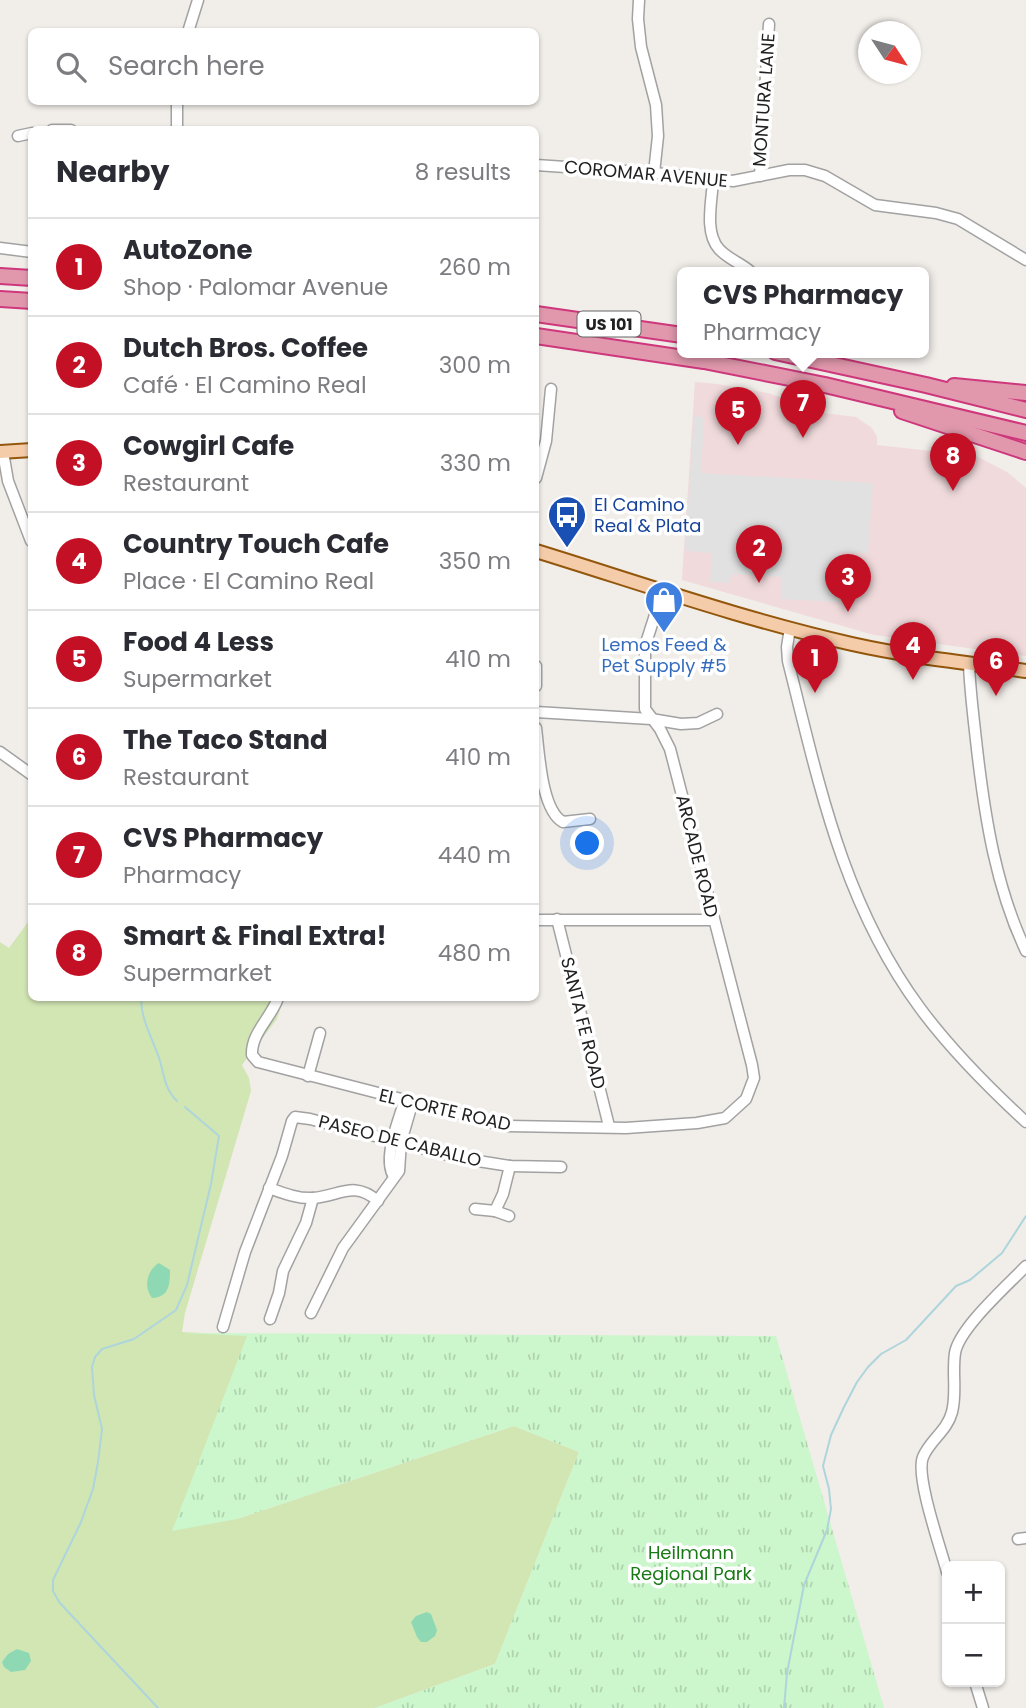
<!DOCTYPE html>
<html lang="en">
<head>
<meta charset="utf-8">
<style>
  body { margin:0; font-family:Poppins,sans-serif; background:#f7f7f7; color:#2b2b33 }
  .controls { position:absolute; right:21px; bottom:21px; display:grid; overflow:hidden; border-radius:10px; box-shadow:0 2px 5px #0004 }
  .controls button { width:63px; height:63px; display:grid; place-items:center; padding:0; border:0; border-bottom:2px solid #e1e1e2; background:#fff; color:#2b2b33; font:35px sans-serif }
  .compass { position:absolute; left:858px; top:21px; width:63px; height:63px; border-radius:50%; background:#fff; box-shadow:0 2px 5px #0004; rotate:126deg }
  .you { position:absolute; left:588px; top:844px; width:24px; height:24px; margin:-18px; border:5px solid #fff; border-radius:50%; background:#1a73e8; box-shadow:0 0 0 10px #1a73e833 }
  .badge { display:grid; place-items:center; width:46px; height:46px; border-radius:50%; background:#c31024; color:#fff; font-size:23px; font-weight:700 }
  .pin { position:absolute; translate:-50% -58px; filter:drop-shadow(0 2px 4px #0008) }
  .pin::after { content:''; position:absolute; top:37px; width:24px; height:21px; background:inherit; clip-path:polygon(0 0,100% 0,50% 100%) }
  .popup { position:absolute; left:677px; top:267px; width:252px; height:91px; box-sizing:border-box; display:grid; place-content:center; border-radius:10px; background:#fff; filter:drop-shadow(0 2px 5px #0005); font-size:23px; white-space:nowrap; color:#7c7c81 }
  .popup b { font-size:26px; color:#2b2b33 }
  .popup::after { content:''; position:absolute; left:50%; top:100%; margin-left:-14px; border:14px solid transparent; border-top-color:#fff }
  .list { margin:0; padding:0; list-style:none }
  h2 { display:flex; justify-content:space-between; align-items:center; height:91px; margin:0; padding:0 28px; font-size:30px }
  h2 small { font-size:23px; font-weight:400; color:#7c7c81 }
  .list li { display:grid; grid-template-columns:46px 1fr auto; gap:21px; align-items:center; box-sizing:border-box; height:98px; padding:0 28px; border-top:2px solid #e1e1e2 }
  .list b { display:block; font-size:26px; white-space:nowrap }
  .list p { margin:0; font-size:23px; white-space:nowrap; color:#7c7c81 }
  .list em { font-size:23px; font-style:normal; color:#7c7c81 }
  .icon { flex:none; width:38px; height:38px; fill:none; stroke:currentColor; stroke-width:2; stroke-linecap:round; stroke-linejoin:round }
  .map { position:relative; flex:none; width:1026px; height:1708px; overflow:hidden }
  .search { position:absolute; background:#fff; box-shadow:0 2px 5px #0004; left:28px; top:28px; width:511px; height:77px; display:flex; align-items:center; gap:18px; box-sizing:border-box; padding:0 24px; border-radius:10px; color:#7c7c81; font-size:26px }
  .panel { position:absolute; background:#fff; box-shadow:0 2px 5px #0004; left:28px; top:126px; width:511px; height:875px; border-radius:10px }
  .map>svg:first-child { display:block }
</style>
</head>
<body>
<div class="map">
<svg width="1026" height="1708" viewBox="0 0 1026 1708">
  <defs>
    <pattern id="park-tufts" width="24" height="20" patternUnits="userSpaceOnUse" patternTransform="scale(1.75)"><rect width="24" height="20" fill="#ccf6cb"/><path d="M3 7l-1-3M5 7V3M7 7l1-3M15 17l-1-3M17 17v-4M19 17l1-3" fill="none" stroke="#afd3ae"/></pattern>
  </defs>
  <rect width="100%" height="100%" fill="#f1ede9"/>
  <polygon fill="#f0dadc" points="695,382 717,384 768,393 824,413 856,417 872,428 877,437 877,445 976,456 1007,472 1026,488 1026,656 874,635 682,580"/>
  <polygon fill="#d2e6b4" points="31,918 32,998 284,998 277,1019 242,1065 249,1078 251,1091 185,1313 182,1332 247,1335 237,1519 514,1426 579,1452 495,1664 375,1708 0,1708 0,942 9,948"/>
  <polygon fill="url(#park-tufts)" points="182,1333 776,1336 884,1708 375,1708 495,1664 579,1452 514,1426 237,1519 172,1531 247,1336"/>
  <g fill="#8ed9b4">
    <path d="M159 1263 170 1270C170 1285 169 1297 152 1298 143 1287 147 1270 159 1263Z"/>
    <polygon points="427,1612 431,1614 437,1630 435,1636 427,1642 421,1642 417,1637 411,1622 416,1616"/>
    <polygon points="17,1649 29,1653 31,1661 25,1670 11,1672 4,1667 2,1662 8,1654"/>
  </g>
  <polygon fill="#e1e1e1" points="694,416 704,417 701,473 873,483 868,553 840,552 837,602 781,599 782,577 731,574 730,583 710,582 712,553 685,551"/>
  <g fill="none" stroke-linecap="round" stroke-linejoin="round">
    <g stroke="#add5db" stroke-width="2">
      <path d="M141 998C141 1021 153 1039 160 1061 164 1075 165 1090 177 1101"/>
      <polyline points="158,1708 59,1602 53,1591 53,1580 81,1522 93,1489 98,1462 102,1429 94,1395 92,1367 95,1357 102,1349 134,1339 176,1310 187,1285 211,1184 219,1136 185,1107"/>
      <polyline points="784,1708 787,1673 804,1585 827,1530 831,1509 829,1489 823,1466 831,1435 844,1407 857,1382 868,1367 881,1354 906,1340 956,1286 970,1280 1002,1253 1026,1216"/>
    </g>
    <defs>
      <g id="minor">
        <polyline points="639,0 638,19 641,47 656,105 658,136 654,173"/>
        <polyline points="188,32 198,0"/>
        <polyline points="177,102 177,130"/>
        <polyline points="52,130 71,130"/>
        <polyline points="18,136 32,133"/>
        <polyline points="536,165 654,173 733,181 789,170 805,170 825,176 875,205 936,213 958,219 1026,260"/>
        <polyline points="760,176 769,24"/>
        <path d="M713 180C712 201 704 232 719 249 728 259 741 263 751 272"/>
        <polyline points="0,248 32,252"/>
        <polyline points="3,452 8,481 31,541"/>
        <polyline points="536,478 546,441 551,389"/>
        <path d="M790 628 787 647 788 661C819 784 843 904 920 1008 951 1050 988 1087 1026 1122"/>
        <path d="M969 664C970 692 974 721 977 749 985 818 996 888 1026 951"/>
        <polyline points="536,666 536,686"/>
        <polyline points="536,712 651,719 681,724 698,723 717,714"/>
        <path d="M536 728C539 751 541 810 563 822L590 819"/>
        <polyline points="0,752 32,775"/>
        <polyline points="557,919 609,1126"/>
        <polyline points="536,920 713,920"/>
        <path d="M278 998C271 1018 251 1033 252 1055L258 1062 506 1126 626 1128 697 1123 725 1118 746 1099 754 1078 752 1065 670 749 660 729 645 709V646L663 590"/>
        <polyline points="308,1076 320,1033"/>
        <path d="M394 1177C382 1158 399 1121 404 1102"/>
        <path d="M269 1188C283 1193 298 1199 313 1198 340 1196 353 1180 378 1201"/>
        <polyline points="475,1209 495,1211 509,1216"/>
        <polyline points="495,1211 503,1194 510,1166"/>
        <polyline points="311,1313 343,1248 399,1171 401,1142 412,1104"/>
        <polyline points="270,1319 279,1293 283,1271 306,1223 313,1198"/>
        <polyline points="223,1327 245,1252 282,1156 292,1121 295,1117 310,1119 459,1158 510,1166 561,1167"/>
        <polyline points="1018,1539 1026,1538"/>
        <path d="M947 1572C941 1549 915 1476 923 1457 930 1440 947 1431 952 1412 957 1393 952 1373 955 1353 959 1328 1008 1285 1026 1266"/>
        <polyline points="975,1682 983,1708"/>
      </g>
      <g id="major">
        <polyline points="0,452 32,450"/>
        <path d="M536 551C640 583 745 620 852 644 910 657 968 663 1026 671"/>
      </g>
      <g id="highway">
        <polyline points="0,276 32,278"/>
        <polyline points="0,299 32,301"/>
        <polyline points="536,314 682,335"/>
        <polyline points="536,336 704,361 825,385 1026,433"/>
        <polyline points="775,352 926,385 1026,410"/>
        <polyline points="954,386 1026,393"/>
        <polyline points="902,411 1026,452"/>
      </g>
    </defs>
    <use href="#minor" stroke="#a2a2a2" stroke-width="13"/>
    <use href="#major" stroke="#93570c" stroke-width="16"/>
    <use href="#highway" stroke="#ce377b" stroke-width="18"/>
    <use href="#minor" stroke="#fff" stroke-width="10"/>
    <use href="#major" stroke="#f5ccaa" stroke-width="12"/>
    <use href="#highway" stroke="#e198ad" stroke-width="14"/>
  </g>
  <defs>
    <symbol id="bus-pin" viewBox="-11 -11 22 30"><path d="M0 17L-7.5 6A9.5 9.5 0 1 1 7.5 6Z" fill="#1a4fb4" stroke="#fff"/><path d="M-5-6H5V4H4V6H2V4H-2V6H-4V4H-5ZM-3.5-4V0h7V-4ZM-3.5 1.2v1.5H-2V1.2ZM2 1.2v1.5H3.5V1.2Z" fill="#fff"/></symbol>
    <symbol id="shop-pin" viewBox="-11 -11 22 30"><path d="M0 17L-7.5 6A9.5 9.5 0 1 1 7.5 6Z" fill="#3f7fe0" stroke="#fff"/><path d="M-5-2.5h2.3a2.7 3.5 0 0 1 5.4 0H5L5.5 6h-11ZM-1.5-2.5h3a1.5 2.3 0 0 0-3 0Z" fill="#fff"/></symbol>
  </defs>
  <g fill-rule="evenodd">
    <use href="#bus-pin" x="545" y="493" width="44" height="60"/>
    <use href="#shop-pin" x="642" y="578" width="44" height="60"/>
  </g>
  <g text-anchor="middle" stroke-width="7" stroke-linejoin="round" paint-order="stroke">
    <rect fill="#fff" stroke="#646464" stroke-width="2" x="577.5" y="311.5" width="63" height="25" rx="5"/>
    <g font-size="16" font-weight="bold" fill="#212121">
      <text x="609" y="330">US 101</text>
    </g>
    <g font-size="18" fill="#212121" stroke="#fff">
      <text transform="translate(764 100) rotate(-86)" y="6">MONTURA LANE</text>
      <text transform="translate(646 174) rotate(5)" y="6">COROMAR AVENUE</text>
      <text transform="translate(697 856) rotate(76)" y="6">ARCADE ROAD</text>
      <text transform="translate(583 1023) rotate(76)" y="6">SANTA FE ROAD</text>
      <text transform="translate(445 1110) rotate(13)" y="6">EL CORTE ROAD</text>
      <text transform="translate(400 1141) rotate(14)" y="6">PASEO DE CABALLO</text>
    </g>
    <g font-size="18" fill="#164399" stroke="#fff" text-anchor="start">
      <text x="594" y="511">El Camino<tspan x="594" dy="21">Real &amp; Plata</tspan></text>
    </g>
    <g font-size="18" fill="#366cbe" stroke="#fff">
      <text x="664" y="651">Lemos Feed &amp;<tspan x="664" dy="21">Pet Supply #5</tspan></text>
    </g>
    <g font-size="18" fill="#187a15" stroke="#fff">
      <text x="691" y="1559">Heilmann<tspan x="691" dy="21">Regional Park</tspan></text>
    </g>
  </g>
</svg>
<div class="controls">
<button>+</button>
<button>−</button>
</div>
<svg class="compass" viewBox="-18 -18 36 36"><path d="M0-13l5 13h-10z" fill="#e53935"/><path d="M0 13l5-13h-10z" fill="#7c7c81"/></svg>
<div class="you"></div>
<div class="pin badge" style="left:815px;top:693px">1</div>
<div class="pin badge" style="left:759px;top:583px">2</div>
<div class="pin badge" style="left:848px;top:612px">3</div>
<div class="pin badge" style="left:913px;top:680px">4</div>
<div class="pin badge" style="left:738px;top:445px">5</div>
<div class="pin badge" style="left:996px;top:696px">6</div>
<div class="pin badge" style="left:803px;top:438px">7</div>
<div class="popup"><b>CVS Pharmacy</b>Pharmacy</div>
<div class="pin badge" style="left:953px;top:491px">8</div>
<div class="search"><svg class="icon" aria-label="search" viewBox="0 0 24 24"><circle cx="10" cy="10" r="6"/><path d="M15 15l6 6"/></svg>Search here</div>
<section class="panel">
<h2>Nearby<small>8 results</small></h2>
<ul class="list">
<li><span class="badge">1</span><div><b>AutoZone</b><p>Shop · Palomar Avenue</p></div><em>260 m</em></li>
<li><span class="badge">2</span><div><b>Dutch Bros. Coffee</b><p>Café · El Camino Real</p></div><em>300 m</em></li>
<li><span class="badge">3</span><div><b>Cowgirl Cafe</b><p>Restaurant</p></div><em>330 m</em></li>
<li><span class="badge">4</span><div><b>Country Touch Cafe</b><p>Place · El Camino Real</p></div><em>350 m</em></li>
<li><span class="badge">5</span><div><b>Food 4 Less</b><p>Supermarket</p></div><em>410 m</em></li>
<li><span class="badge">6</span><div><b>The Taco Stand</b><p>Restaurant</p></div><em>410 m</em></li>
<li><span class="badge">7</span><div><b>CVS Pharmacy</b><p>Pharmacy</p></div><em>440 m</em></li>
<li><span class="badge">8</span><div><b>Smart &amp; Final Extra!</b><p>Supermarket</p></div><em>480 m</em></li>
</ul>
</section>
</div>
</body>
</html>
